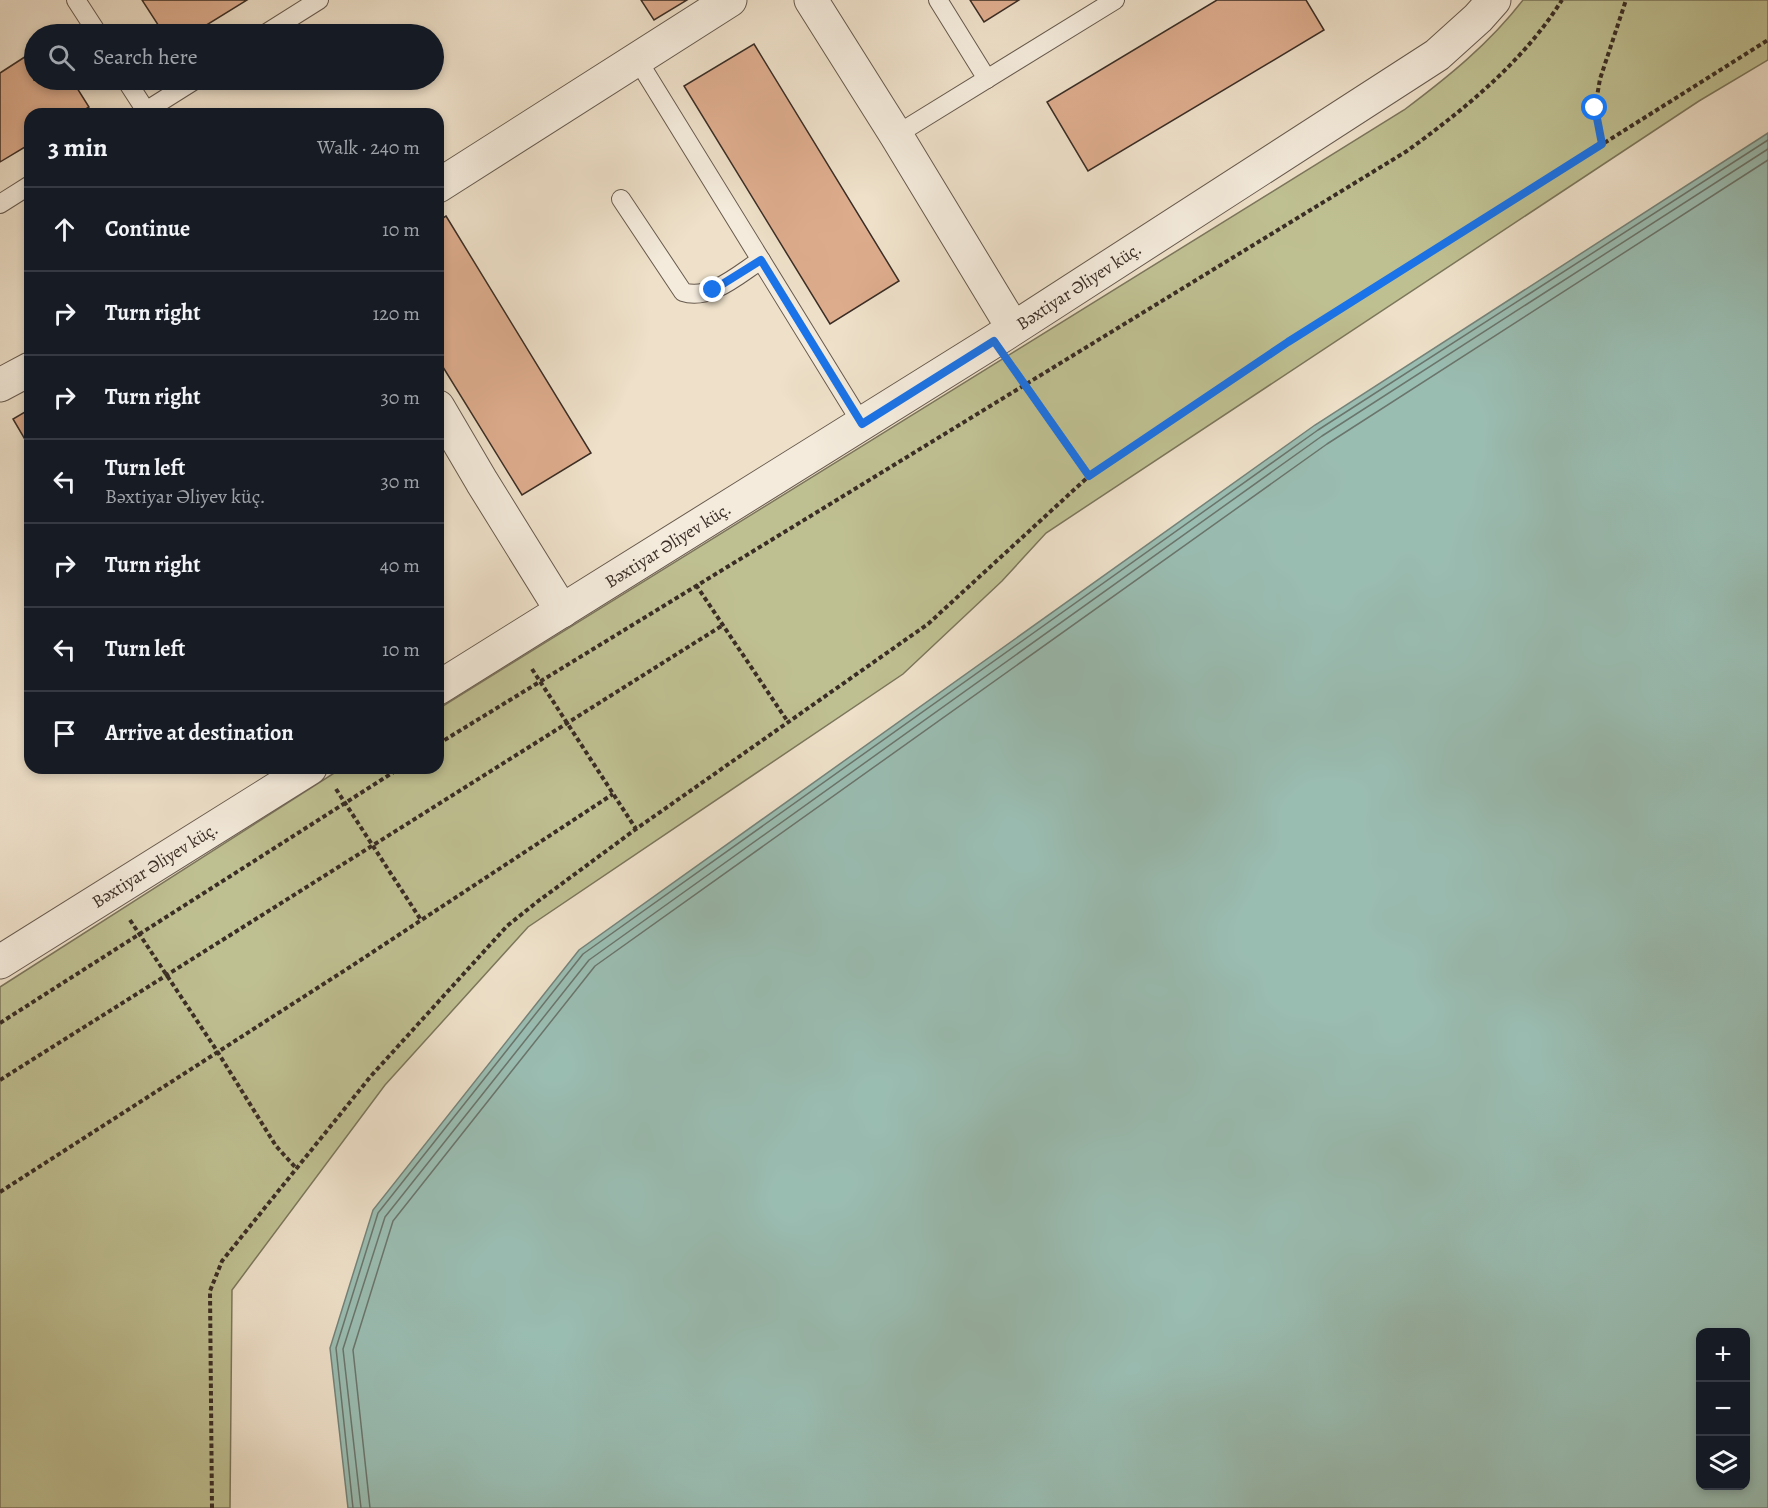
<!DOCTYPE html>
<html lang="en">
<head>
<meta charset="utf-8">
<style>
  body { margin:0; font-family:Alegreya,serif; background:#242831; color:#f1f3f6 }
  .controls { position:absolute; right:18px; bottom:18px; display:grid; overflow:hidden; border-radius:12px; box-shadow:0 3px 9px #0003 }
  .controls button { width:54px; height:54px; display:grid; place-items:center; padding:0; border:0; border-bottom:2px solid #363941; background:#171b24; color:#f1f3f6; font:30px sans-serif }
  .stop { position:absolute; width:18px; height:18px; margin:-14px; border:4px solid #1a73e8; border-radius:50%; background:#fff }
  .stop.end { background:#1a73e8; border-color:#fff; box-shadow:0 2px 6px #0008 }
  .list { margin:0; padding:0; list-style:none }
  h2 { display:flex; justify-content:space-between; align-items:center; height:78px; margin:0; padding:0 24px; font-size:26px }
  h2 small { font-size:20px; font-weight:400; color:#9ea1a6 }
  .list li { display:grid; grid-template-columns:39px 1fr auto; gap:18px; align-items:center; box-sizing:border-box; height:84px; padding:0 24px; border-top:2px solid #363941 }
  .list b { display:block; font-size:22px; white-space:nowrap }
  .list p { margin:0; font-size:20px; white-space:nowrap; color:#9ea1a6 }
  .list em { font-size:20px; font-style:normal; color:#9ea1a6 }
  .icon { flex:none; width:33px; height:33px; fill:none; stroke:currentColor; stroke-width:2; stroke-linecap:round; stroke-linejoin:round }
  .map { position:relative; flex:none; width:1768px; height:1508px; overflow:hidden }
  .search { position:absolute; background:#171b24; box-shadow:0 3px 9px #0003; left:24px; top:24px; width:420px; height:66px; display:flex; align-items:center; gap:15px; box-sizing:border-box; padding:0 21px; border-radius:33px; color:#9ea1a6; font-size:22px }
  .panel { position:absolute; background:#171b24; box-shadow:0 3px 9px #0003; left:24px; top:108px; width:420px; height:666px; border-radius:18px }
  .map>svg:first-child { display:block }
</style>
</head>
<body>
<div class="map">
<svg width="1768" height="1508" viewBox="0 0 1768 1508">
  <rect width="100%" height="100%" fill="#eee0c9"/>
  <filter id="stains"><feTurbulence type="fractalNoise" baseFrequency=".00333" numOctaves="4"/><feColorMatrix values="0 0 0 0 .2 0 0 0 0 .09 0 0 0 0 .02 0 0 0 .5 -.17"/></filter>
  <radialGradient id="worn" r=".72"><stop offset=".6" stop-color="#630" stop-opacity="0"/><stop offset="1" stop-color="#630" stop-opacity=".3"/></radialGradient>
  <path fill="#bfc092" stroke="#7c765c" stroke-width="1.5" d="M1523 0H1768V60L1699 101 1046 533 1002 581 903 674 528 927 385 1085 232 1290 230 1508H0V987L342 768H438V709L1404 110C1448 77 1489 44 1523 0Z"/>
  <path fill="#9abdb2" stroke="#74837a" stroke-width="1.5" fill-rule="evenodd" d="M1768 133V1508H348L330 1348 373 1210 579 950 1315 425ZM1700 1332H1746V1486H1700Z"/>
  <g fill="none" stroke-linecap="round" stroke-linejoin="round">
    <g stroke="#6a756c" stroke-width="1.5">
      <polyline points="353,1508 336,1348 378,1213 583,954 1318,430 1768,140"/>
      <polyline points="361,1508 343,1349 385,1217 589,960 1322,436 1768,149"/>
      <polyline points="370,1508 353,1350 393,1221 595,966 1327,444 1768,160"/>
    </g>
  </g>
  <g fill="#ddac8d" stroke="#3a2d25" stroke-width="1.5">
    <polygon points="142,0 247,0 192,34 164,34"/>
    <polygon points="641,0 687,0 654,20"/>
    <polygon points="970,0 1019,0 984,22"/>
    <polygon points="1217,0 1306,0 1324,30 1088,171 1047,102"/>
    <polygon points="754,44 899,281 830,324 684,86"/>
    <polygon points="34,51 34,80 72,80 89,107 78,114 30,114 30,144 0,162 0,73"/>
    <polygon points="446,216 591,453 522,495 438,359 438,221"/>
    <polygon points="30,409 30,448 13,419"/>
  </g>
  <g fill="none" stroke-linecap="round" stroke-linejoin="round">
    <defs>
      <g id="service">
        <polyline points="76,0 98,34"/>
        <polyline points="938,0 987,79"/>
        <polyline points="265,34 319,0"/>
        <polyline points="637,59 862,424"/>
        <polyline points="126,80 148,114"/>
        <polyline points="141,114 195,80"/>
        <polyline points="896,135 1115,0"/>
        <path d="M621 199 683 292C710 301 739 274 761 260"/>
        <polyline points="0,204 30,185"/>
      </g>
      <g id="minor">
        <polyline points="811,0 896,135 1013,328"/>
        <polyline points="438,186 730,0"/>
        <polyline points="0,385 30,369"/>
        <polyline points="438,407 482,482 562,611"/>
        <polyline points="438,688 994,341 1437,55 1478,18 1494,0"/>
        <polyline points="0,962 310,768"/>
      </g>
    </defs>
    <use href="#service" stroke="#675a4e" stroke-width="20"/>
    <use href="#minor" stroke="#675a4e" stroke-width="35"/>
    <g stroke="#3a2d25" stroke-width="4" stroke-dasharray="4.5 3" stroke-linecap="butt">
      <polyline points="1602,144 1595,108 1600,79 1626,0"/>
      <polyline points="1014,369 1089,476"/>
      <polyline points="696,585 788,722"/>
      <polyline points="532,669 636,829"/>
      <path d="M438 744 1407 151C1466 108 1523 62 1562 0"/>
      <polyline points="336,789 421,920"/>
      <polyline points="130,920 217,1051 276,1146 296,1168"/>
      <polyline points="0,1023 400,768"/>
      <polyline points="0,1080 723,625"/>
      <polyline points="0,1192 350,967 613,794"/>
      <polyline points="212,1508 210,1291 222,1261 371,1076 507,926 537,902 636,829 928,624 1089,476 1288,342 1768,40"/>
    </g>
    <use href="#service" stroke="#f4ebdc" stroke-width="18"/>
    <use href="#minor" stroke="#f4ebdc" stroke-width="33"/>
  </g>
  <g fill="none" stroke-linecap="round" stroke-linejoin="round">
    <polyline stroke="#1a73e8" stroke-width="8" points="713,290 761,260 862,424 994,341 1089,476 1288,342 1602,144 1595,108"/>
  </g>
  <g text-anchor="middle" stroke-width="5" stroke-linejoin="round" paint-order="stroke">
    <g font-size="18" fill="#3a2d25" stroke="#f4ebdc">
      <text transform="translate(1079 286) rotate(-33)" y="6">Bəxtiyar Əliyev küç.</text>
      <text transform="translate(668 545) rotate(-32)" y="6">Bəxtiyar Əliyev küç.</text>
      <text transform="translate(155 865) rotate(-32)" y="6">Bəxtiyar Əliyev küç.</text>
    </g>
  </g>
  <rect width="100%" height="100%" filter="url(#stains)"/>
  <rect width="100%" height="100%" fill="url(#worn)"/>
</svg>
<div class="controls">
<button>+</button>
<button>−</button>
<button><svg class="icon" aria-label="layers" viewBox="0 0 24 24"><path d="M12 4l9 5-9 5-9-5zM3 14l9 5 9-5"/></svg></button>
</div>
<div class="stop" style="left:1595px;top:108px"></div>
<div class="stop end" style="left:713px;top:290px"></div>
<div class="search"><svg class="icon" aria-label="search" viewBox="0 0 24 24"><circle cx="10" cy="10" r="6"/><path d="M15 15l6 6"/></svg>Search here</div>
<section class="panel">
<h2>3 min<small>Walk · 240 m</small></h2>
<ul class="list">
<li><svg class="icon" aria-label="ahead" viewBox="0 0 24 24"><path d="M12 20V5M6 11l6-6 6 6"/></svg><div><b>Continue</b></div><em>10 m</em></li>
<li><svg class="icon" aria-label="right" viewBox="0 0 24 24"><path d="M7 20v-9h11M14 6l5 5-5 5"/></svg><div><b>Turn right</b></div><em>120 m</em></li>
<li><svg class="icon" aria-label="right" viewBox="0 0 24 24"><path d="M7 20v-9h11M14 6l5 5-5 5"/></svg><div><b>Turn right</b></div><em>30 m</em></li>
<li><svg class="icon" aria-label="left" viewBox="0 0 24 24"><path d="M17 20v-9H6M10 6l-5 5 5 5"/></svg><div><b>Turn left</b><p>Bəxtiyar Əliyev küç.</p></div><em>30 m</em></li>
<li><svg class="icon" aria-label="right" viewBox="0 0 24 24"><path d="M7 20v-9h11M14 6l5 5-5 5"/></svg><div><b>Turn right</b></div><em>40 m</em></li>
<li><svg class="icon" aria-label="left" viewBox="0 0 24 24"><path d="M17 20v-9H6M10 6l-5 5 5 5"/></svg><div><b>Turn left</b></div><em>10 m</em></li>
<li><svg class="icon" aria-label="arrive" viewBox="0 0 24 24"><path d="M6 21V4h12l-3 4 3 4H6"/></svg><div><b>Arrive at destination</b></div></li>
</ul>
</section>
</div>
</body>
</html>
